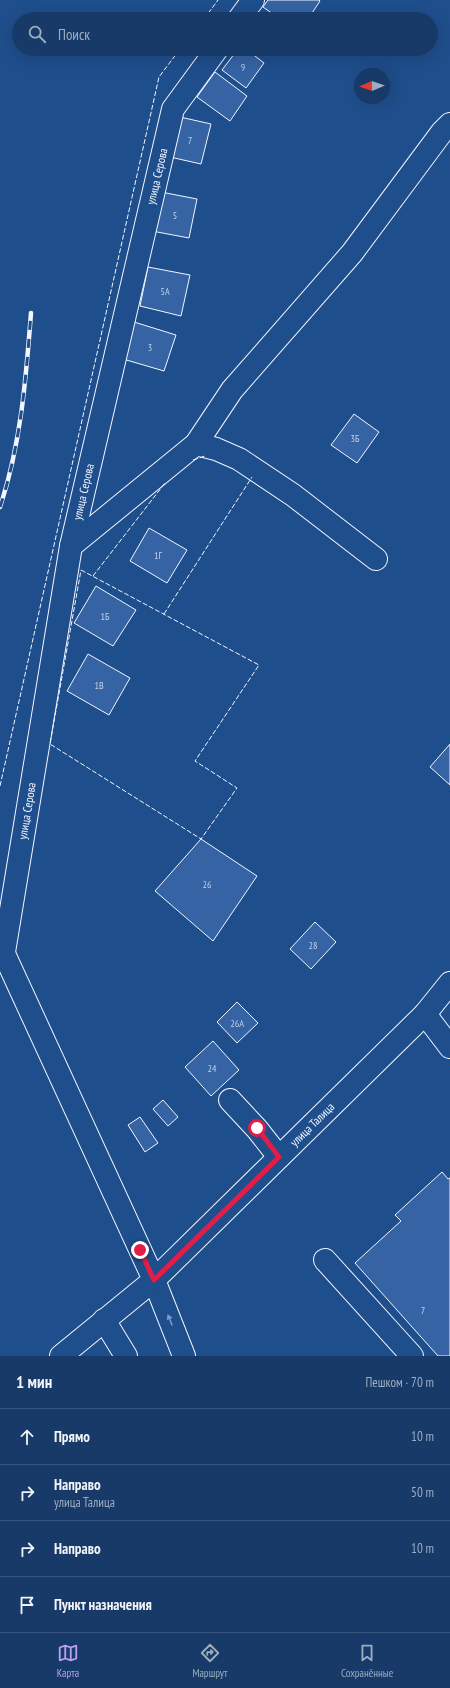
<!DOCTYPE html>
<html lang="ru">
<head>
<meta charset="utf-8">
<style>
  body { margin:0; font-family:"PT Sans Narrow",sans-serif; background:#244571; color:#f1f3f6 }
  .compass { position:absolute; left:354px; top:68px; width:36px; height:36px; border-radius:50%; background:#173a69; box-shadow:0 4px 16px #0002; rotate:268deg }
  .stop { position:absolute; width:12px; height:12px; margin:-9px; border:3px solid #e11d48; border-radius:50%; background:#fff }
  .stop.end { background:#e11d48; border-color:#fff; box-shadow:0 1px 4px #0008 }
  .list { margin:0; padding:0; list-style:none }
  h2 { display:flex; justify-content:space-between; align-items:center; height:52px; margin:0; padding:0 16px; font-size:17px }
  h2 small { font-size:13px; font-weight:400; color:#9eadc0 }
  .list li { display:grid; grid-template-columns:26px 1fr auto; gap:12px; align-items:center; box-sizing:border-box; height:56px; padding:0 16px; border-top:1px solid #36547d }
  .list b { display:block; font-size:15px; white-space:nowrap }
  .list p { margin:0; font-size:13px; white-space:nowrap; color:#9eadc0 }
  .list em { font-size:13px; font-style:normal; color:#9eadc0 }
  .icon { flex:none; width:22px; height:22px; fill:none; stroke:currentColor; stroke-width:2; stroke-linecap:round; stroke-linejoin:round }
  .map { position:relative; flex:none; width:450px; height:1356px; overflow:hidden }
  .search { position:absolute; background:#173a69; box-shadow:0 4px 16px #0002; left:12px; right:12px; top:12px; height:44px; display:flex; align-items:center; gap:10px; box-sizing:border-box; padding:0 14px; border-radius:22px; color:#9eadc0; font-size:15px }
  .sheet { height:276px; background:#173a69 }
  nav { display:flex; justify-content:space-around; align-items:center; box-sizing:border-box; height:56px; border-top:1px solid #36547d; background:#173a69; font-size:11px; color:#9eadc0 }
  nav a { display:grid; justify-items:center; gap:2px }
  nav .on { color:#bca0f2 }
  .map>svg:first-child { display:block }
</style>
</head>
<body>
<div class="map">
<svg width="450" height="1356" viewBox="0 0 450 1356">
  <rect width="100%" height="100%" fill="#1f4e8c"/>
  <g fill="#3563a3" stroke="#f2f6ff">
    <polygon points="268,0 319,0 320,1 308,19 280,19 263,7"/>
    <polygon points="238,49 246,49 264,63 246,88 222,70"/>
    <polygon points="215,72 247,96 230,121 197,97"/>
    <polygon points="180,117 211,124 201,164 170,157"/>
    <polygon points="161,192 197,199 189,238 152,231"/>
    <polygon points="148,267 190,275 181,316 140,306"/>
    <polygon points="134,322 176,335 164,371 123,359"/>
    <polygon points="354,414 379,432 357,463 331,445"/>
    <polygon points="149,528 187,550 167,583 130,561"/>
    <polygon points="96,586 136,610 113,646 74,623"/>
    <polygon points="88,654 130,678 109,715 67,691"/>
    <polygon points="450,744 450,785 430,767"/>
    <polygon points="201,839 257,876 213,941 155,891"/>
    <polygon points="315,922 336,942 311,969 290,949"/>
    <polygon points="237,1002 258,1023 237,1043 217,1022"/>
    <polygon points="213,1041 239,1070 211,1096 185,1067"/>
    <polygon points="163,1100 178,1117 168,1126 153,1109"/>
    <polygon points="140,1117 158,1143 145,1152 128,1125"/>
    <polygon points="442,1172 448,1179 450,1178 450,1356 438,1356 355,1263 401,1221 395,1215"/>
  </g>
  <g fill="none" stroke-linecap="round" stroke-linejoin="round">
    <defs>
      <g id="minor">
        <polyline points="239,19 253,0"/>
        <polyline points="196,444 232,390 352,253 442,132 450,124"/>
        <polyline points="71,546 196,444 216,449 239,459 293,495 376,559"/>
        <polyline points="0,945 154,1280 184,1356"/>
        <path id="s1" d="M4 952 71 546 173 109 217 49"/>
        <polyline points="425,1014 450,1047"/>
        <polyline points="230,1100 257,1129 279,1157"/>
        <polyline points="325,1260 412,1356"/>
        <polyline points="104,1320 126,1356"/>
      </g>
      <g id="major">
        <path id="s2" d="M61 1356 154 1280 425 1014 450 983"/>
      </g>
    </defs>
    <use href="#minor" stroke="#f2f6ff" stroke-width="24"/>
    <use href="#major" stroke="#f2f6ff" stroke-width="24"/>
    <use href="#minor" stroke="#1f4e8c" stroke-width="22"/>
    <use href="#major" stroke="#1f4e8c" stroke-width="22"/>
    <defs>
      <path id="rail" d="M0 507C21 444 26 378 31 313"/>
    </defs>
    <use href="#rail" stroke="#f2f6ff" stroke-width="4.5"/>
    <use href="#rail" stroke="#1f4e8c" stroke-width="3" stroke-dasharray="9" stroke-linecap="butt"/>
    <g stroke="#f2f6ff" stroke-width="1" stroke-dasharray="5 2" stroke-linecap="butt">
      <polyline points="204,19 218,0"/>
      <polyline points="193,460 205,456"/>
      <polygon points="81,570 259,665 195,761 237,788 201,839 50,744"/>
      <polyline points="93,576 165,483"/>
      <polyline points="164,614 252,477"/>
      <polyline points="0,786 159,77 180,49"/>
    </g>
  </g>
  <defs><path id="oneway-solid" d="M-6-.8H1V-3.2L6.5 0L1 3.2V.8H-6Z"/></defs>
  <use fill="#7e9ac0" href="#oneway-solid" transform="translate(170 1320) rotate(-112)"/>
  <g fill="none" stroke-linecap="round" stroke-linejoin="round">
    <polyline stroke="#e11d48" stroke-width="5" points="140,1250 154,1280 279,1157 257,1128"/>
  </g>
  <g text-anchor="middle" stroke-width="3" stroke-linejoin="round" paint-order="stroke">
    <g font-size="10" fill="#c3d1e8">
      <text x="243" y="71">9</text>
      <text x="190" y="144">7</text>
      <text x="175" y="219">5</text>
      <text x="165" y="295">5А</text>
      <text x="150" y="351">3</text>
      <text x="355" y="442">3Б</text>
      <text x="158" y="559">1Г</text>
      <text x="105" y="620">1Б</text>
      <text x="99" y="689">1В</text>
      <text x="207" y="888">26</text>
      <text x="313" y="949">28</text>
      <text x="237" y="1027">26А</text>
      <text x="212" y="1072">24</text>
      <text x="423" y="1314">7</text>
    </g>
    <g font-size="12" fill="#f2f6ff" stroke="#1f4e8c">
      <text dy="4" stroke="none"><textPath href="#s1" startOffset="791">улица Серова</textPath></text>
      <text dy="4" stroke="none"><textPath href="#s1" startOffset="467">улица Серова</textPath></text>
      <text dy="4" stroke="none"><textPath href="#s1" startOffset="143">улица Серова</textPath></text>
      <text dy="4" stroke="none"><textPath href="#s2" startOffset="342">улица Талица</textPath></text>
    </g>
  </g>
</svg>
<svg class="compass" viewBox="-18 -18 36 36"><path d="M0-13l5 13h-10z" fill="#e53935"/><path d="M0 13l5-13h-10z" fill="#9eadc0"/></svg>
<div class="stop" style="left:257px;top:1128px"></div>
<div class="stop end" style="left:140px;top:1250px"></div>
<div class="search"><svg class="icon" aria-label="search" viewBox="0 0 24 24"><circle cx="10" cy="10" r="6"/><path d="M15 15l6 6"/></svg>Поиск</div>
</div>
<section class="sheet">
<h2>1 мин<small>Пешком · 70 m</small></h2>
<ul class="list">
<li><svg class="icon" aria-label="ahead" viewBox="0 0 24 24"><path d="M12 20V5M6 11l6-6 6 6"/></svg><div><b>Прямо</b></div><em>10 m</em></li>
<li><svg class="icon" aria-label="right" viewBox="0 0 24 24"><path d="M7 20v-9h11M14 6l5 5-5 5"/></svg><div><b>Направо</b><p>улица Талица</p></div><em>50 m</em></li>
<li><svg class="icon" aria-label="right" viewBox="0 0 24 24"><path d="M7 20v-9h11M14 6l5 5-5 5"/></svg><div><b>Направо</b></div><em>10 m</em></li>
<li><svg class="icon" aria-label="arrive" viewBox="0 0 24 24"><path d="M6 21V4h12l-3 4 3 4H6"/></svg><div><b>Пункт назначения</b></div></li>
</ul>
</section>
<nav>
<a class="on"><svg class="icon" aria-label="map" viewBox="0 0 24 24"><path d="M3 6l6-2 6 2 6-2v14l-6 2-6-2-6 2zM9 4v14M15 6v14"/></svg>Карта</a>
<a><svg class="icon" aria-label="directions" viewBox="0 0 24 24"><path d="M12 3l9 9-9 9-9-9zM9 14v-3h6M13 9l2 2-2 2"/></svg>Маршрут</a>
<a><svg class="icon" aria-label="saved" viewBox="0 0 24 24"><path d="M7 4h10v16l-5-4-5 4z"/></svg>Сохранённые</a>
</nav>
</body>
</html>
